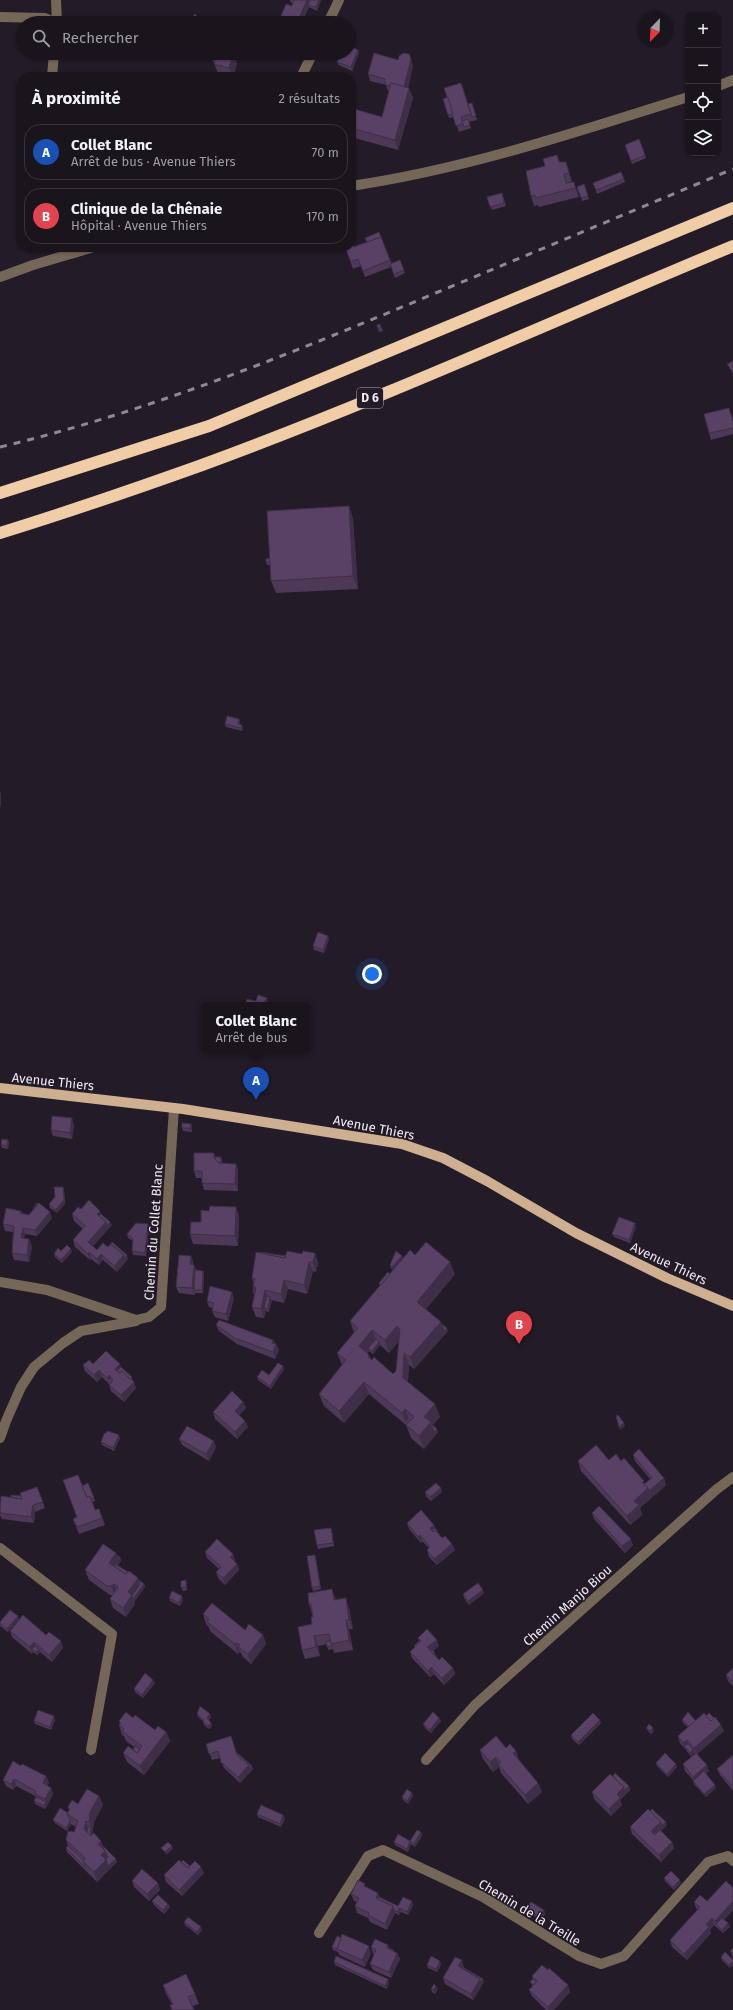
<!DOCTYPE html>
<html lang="fr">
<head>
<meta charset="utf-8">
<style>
  body { margin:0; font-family:"Fira Sans",sans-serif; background:#231d26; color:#f1f3f6 }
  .controls { position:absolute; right:12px; top:12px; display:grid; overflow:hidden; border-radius:8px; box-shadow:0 1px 3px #0004 }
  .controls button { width:36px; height:36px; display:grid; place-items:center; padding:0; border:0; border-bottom:1px solid #38333b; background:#1a141d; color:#f1f3f6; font:20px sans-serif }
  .compass { position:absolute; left:637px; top:12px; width:36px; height:36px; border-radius:50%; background:#1a141d; box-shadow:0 1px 3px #0004; rotate:203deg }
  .you { position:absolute; left:372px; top:974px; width:14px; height:14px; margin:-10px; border:3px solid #fff; border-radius:50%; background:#1a73e8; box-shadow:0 0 0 6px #1a73e833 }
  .badge { display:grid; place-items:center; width:26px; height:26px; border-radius:50%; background:#2563eb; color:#fff; font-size:13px; font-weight:700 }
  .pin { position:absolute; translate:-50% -33px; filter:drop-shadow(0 1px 2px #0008) }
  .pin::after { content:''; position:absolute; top:21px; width:14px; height:12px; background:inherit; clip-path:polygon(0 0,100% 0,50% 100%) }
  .popup { position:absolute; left:201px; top:1002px; width:110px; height:52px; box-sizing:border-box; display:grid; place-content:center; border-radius:8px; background:#1a141d; filter:drop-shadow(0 1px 3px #0005); font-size:13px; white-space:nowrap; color:#9f9ea4 }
  .popup b { font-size:15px; color:#f1f3f6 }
  .popup::after { content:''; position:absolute; left:50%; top:100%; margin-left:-8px; border:8px solid transparent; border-top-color:#1a141d }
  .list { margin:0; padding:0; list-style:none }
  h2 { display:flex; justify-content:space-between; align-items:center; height:52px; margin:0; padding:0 16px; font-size:17px }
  h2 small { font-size:13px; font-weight:400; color:#9f9ea4 }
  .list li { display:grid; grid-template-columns:26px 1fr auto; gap:12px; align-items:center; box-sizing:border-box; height:56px; margin:0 8px 8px; padding:0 8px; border:1px solid #38333b; border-radius:16px }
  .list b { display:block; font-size:15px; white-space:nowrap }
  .list p { margin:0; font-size:13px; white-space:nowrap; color:#9f9ea4 }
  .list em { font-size:13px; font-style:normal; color:#9f9ea4 }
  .icon { flex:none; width:22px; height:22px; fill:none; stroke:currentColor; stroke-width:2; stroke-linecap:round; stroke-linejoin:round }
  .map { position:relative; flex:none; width:733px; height:2010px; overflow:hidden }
  .search { position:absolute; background:#1a141d; box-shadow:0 1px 3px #0004; left:16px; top:16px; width:340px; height:44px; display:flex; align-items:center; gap:10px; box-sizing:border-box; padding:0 14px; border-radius:22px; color:#9f9ea4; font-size:15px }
  .panel { position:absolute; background:#1a141d; box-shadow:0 1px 3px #0004; left:16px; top:72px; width:340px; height:180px; border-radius:16px }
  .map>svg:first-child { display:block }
</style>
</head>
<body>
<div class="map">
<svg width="733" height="2010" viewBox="0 0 733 2010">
  <rect width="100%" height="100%" fill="#231b27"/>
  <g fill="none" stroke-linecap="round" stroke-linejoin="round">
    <g stroke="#756758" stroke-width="10">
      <polyline points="56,0 57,23"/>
      <polyline points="0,17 45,18 57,23"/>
      <polyline points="328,23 339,0"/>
      <polyline points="52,77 54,53"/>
      <polyline points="301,77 313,53"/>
      <polyline points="718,86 733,80"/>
      <path d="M351 186C466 169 577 132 688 97"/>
      <polyline points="0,277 33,265 94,247"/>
      <polyline points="0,1282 47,1290 136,1320 149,1317 161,1307 174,1108"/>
      <polyline points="0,1438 6,1421 21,1387 34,1367 63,1343 81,1331 136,1321"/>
      <polyline points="0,1548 112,1634 91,1750"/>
      <polyline points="426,1760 475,1705 717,1489 733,1477"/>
      <polyline points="319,1933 368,1856 383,1850 483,1897 579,1956 601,1964 624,1956 708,1862 728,1856 733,1861"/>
    </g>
    <polyline stroke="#ceb091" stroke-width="10" points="0,1088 183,1109 402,1144 443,1158 487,1181 576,1233 667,1278 733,1306"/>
    <g stroke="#f1cda7" stroke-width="12">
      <polyline points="0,493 209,426 733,208"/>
      <path d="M0 533C68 512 135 489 202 465 382 399 557 319 733 246"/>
    </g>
    <path stroke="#908993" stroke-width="3" stroke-dasharray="7 7" stroke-linecap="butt" d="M0 447C151 411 295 352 438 292 537 251 635 210 733 169"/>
  </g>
  <g fill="#4d3857" fill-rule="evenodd">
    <polygon points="290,0 321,0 317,11 309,7 292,6 293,3 291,3"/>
    <polygon points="358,50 359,53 352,71 339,65 337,62"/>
    <polygon points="193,53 231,53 237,63 233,77 218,73 211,56 194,54"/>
    <polygon points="413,66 408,88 413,98 398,150 351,137 351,108 382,117 389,91 388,91 386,85 370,81 368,74"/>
    <polygon points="461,83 468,104 472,103 477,120 469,122 471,128 459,132 454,117 449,118 443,99 448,97"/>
    <polygon points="639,139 646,158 632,164 625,145"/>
    <polygon points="557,155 560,162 566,162 572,182 574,182 579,197 539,207 538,205 534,206 531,196 545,166"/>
    <polygon points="621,172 625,182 597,194 593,183"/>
    <polygon points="584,184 589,199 582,201 577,187"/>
    <polygon points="502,193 506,206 492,210 487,197"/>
    <polygon points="381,237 392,264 400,260 405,273 395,278 391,267 365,277 361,266 353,269 345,247 354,247"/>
    <polygon points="380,324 383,331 379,332 377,325"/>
    <polygon points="732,414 733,420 733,434 711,440 709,433"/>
    <polygon points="349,506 353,519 358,589 276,593 271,581 270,565 267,565 266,562 270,558"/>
    <polygon points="239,719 240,722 240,725 242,725 243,729 242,731 226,727 225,724"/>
    <polygon points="329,939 324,953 314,950 313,946"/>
    <polygon points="191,1124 192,1127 192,1132 183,1131 182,1128"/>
    <polygon points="74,1125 72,1139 53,1136 51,1130"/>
    <polygon points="8,1140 9,1143 8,1149 2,1148 1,1145"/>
    <polygon points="214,1153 215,1157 221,1157 222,1160 222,1163 236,1164 238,1170 238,1191 204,1190 202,1183 202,1178 196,1178 194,1171"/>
    <polygon points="64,1190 65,1204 57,1213 50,1208 49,1204"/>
    <polygon points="236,1207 239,1217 238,1246 193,1244 190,1234 209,1211"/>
    <polygon points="33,1209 52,1218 37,1236 25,1234 24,1238 32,1246 29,1262 14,1260 12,1253 13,1232 5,1231 3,1224 21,1211 22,1213 29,1215 33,1210"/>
    <polygon points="81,1209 101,1214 112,1225 93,1246 97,1250 108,1247 128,1259 117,1272 103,1260 99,1265 91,1259 90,1260 75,1247 73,1240 83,1229 74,1221 72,1214"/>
    <polygon points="149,1227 146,1256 133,1255 132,1251 133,1241 128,1238 127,1234"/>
    <polygon points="636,1227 630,1243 614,1237 612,1234"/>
    <polygon points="72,1252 62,1263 55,1257 54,1254"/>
    <polygon points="315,1253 318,1263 316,1272 313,1271 307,1294 288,1289 284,1303 271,1300 269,1312 266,1311 264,1318 256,1317 252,1307 254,1295 253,1292 254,1284 252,1278 286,1256 302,1254"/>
    <path d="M415 1255 455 1274 426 1309 441 1322 442 1324 448 1331 414 1369 409 1365 408 1382 435 1404 440 1417 433 1425 438 1432 424 1449 411 1438 406 1425 369 1394 344 1423 324 1406 319 1394 342 1365 337 1353 354 1333 350 1321 380 1286 379 1283 390 1274 393 1270 391 1268 390 1265 402 1256 403 1259ZM399 1341 396 1371 393 1374 371 1360 369 1355 367 1354 369 1351 373 1354 380 1345 389 1353Z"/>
    <polygon points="191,1256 193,1262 193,1264 196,1271 203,1271 204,1274 203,1293 195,1293 195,1295 179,1293 176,1287"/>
    <polygon points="234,1298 228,1321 215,1317 212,1311 213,1308 209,1307 207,1301"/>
    <polygon points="216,1325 273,1340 275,1343 276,1344 279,1350 275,1359 237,1344 219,1331"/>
    <polygon points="93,1364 121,1367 133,1380 132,1381 134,1382 136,1388 124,1402 111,1391 109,1384 102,1377 97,1382 85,1371 83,1365"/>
    <polygon points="283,1366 284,1369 271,1389 258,1380 257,1377 269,1375"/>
    <polygon points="243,1402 246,1408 239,1415 248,1427 237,1439 215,1419 213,1412"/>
    <polygon points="120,1438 114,1451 102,1445 101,1442"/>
    <polygon points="179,1439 216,1447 209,1461 182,1445"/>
    <polygon points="633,1455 664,1478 666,1485 640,1508 642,1515 630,1525 581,1471 578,1461 609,1460 621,1461 645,1484 650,1479 635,1461"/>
    <polygon points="88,1483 95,1501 92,1502 95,1510 99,1509 105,1525 79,1534 73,1519 77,1517 82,1486"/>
    <polygon points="37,1487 45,1508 35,1512 34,1523 2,1519 0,1515 0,1506 11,1497 21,1496"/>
    <polygon points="425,1492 442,1492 431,1501 426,1496"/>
    <polygon points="592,1513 633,1545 625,1553 594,1519"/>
    <polygon points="407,1523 434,1525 435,1528 442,1538 452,1544 455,1550 437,1565 429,1557 427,1550 429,1548 422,1541 421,1543 409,1529"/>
    <polygon points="331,1528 332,1531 334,1546 318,1549 317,1545"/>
    <polygon points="205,1552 233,1554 235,1561 234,1561 237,1564 239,1570 225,1585 218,1578 216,1572 219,1569 207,1558"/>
    <polygon points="116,1553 117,1555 120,1557 121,1561 118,1565 128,1572 138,1578 139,1580 144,1584 145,1587 134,1602 135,1604 126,1617 113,1608 110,1599 112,1595 110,1595 89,1580 85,1570"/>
    <polygon points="316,1559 321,1589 313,1591 312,1588"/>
    <polygon points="186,1580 187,1583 187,1590 183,1591 181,1587"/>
    <polygon points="484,1593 469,1605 464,1598 463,1594"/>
    <polygon points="182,1596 183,1600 180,1606 170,1601 169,1598"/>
    <polygon points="336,1600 349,1608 353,1629 349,1629 353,1650 334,1653 333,1649 328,1650 327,1644 318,1646 320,1656 305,1659 302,1650 312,1624 313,1617 309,1604"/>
    <polygon points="203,1614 245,1630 263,1635 266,1644 251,1664 242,1656 241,1653 240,1652 238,1654 211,1632 208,1626 206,1624"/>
    <polygon points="18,1616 19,1619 8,1632 0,1626 0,1622"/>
    <polygon points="10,1631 46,1635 61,1641 63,1648 52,1662 40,1652 37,1655 33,1652 32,1654 12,1637"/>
    <polygon points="418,1638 439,1646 433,1651 436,1656 439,1660 453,1668 455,1674 444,1685 434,1674 430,1677 412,1658 410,1652 414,1648 414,1646 419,1641"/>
    <polygon points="733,1668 733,1686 728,1681 726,1675"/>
    <polygon points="155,1683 143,1698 135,1692 134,1689"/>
    <polygon points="197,1714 210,1714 211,1717 209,1720 211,1723 212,1726 209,1729 204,1725 203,1721 198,1717"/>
    <polygon points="706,1716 714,1718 721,1725 724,1731 697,1754 709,1771 706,1774 716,1788 706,1797 694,1784 693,1780 685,1771 683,1764 695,1754 694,1753 691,1756 680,1743 678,1736 688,1727 683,1723 682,1720 696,1721"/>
    <polygon points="133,1718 155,1730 166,1732 170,1741 144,1775 127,1762 123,1753 133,1750 134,1747 126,1741 124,1736 122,1735 119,1725 120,1724 119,1721"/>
    <polygon points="439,1718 441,1721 431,1733 425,1728 423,1724"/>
    <polygon points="55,1720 51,1730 35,1724 34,1721"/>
    <polygon points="601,1723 579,1745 572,1739 571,1735"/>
    <polygon points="646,1728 654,1731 651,1734 648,1731"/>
    <polygon points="206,1744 236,1753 253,1769 240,1783 224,1768 220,1758 212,1760"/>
    <polygon points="506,1748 516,1751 519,1760 538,1783 542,1792 528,1804 501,1773 499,1767 493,1772 483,1759 480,1750"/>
    <polygon points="733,1755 733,1791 720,1775 717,1769"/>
    <polygon points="656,1763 676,1764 677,1767 668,1777 657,1766"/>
    <polygon points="21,1766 46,1776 49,1783 47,1786 51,1788 53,1794 45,1809 35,1804 34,1801 36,1797 35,1796 16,1786 13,1790 6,1786 3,1780"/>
    <polygon points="613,1776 629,1786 630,1790 620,1800 622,1805 611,1816 594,1799 592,1792"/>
    <polygon points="412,1793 413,1796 408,1804 403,1800 402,1797"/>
    <polygon points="99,1796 103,1805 94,1822 92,1835 116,1859 117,1862 97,1882 67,1852 66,1848 68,1846 66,1840 74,1832 76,1827 71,1824 67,1831 55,1823 53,1820 68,1813 69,1811 68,1807"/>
    <polygon points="257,1814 283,1815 285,1819 281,1827 258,1817"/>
    <polygon points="667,1825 661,1831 672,1842 674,1848 661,1862 632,1834 630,1827"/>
    <polygon points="421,1832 422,1836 415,1847 411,1844 408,1852 395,1845 394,1842 410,1841"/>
    <polygon points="181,1862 204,1873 182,1896 166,1882 164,1875"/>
    <polygon points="664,1878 681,1883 674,1890 665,1881"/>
    <polygon points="132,1881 158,1883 160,1890 149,1901 134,1887"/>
    <polygon points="367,1887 380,1898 398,1906 413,1905 408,1915 401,1912 399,1915 395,1913 387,1930 370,1922 368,1918 357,1913 355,1906 357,1902 354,1901 351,1894"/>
    <polygon points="733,1888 733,1910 724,1920 728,1923 730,1927 723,1933 714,1925 710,1930 711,1933 687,1960 672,1947 670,1940 698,1910 696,1908 694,1902 707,1901"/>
    <polygon points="152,1901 168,1904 170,1907 164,1914 154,1905"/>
    <polygon points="526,1908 544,1910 545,1914 541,1920 527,1912"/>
    <polygon points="184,1922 202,1930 198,1935 185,1925"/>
    <polygon points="388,1945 389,1948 394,1950 394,1952 397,1953 400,1959 391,1978 373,1970 370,1964 375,1954 373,1954 371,1947"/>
    <polygon points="332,1947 371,1953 365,1967 339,1955 338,1952 333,1950"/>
    <polygon points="733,1948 733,1958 730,1951"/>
    <polygon points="725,1952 730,1968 722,1960 721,1957"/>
    <polygon points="334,1962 388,1979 389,1982 387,1989 335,1965"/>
    <polygon points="441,1964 437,1972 428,1968 427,1965"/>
    <polygon points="464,1967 464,1968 484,1982 473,2000 445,1984 443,1978"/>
    <polygon points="548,1970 568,1985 570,1992 554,2010 546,2010 532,1996 529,1990 533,1986 532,1985 530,1982 533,1979 532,1976"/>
    <polygon points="163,1985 195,1994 199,2004 193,2006 194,2010 172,2010 170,2005 172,2004 166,1994"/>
    <polygon points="431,1989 438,1989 435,1994 432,1992"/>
  </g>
  <g fill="#3e2e47">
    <polygon points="307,0 312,0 308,5 309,7 302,23 297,23"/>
    <polygon points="319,0 321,0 317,11 316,7"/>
    <polygon points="358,50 359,53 352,71 351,67"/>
    <polygon points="233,54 237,63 233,77 229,68"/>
    <polygon points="411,59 413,66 405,96 403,90"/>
    <polygon points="409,88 413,98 398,150 395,140"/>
    <polygon points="566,162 569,171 572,182 569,173"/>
    <polygon points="574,182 579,197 575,188"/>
    <polygon points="349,506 353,519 358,589 353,576"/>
    <polygon points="239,719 240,722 239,727 238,724"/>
    <polygon points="242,725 243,729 242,731 241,728"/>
    <polygon points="0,791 1,794 1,808 0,805"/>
    <polygon points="328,936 329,939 324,953 323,950"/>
    <polygon points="267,998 269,1004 265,1002"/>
    <polygon points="72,1118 74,1125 72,1139 70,1133"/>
    <polygon points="191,1124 192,1127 192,1132 190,1128"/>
    <polygon points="8,1140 9,1143 8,1149 7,1146"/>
    <polygon points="236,1164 238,1170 238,1191 235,1184"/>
    <polygon points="63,1187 64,1190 65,1204 57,1213 55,1210"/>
    <polygon points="236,1207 239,1217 238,1246 235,1236"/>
    <polygon points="100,1211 102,1217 100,1219 97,1214"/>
    <polygon points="50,1212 52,1218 37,1236 35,1230"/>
    <polygon points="106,1222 108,1229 91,1249 88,1242"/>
    <polygon points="110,1222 112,1225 108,1229 107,1226"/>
    <polygon points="635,1223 636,1227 630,1243 629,1240"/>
    <polygon points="148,1224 149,1227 146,1256 145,1253"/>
    <polygon points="23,1228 25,1234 23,1244 21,1238"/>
    <polygon points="29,1239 32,1246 29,1262 27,1255"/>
    <polygon points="71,1249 72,1252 62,1263 61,1260"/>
    <polygon points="89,1252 91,1259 90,1260 88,1254"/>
    <polygon points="315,1253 318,1263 316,1272 313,1262"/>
    <polygon points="101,1254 103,1260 99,1265 97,1259"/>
    <polygon points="124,1255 127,1255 128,1259 117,1272 114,1266"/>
    <polygon points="191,1256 193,1262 192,1271 190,1264"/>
    <polygon points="402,1256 403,1259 393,1271 392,1267"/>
    <polygon points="309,1262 313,1271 307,1294 304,1285"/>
    <polygon points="450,1262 455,1274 422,1314 417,1302"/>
    <polygon points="194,1265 197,1271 194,1290 195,1293 195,1295 192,1288"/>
    <polygon points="203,1271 204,1274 203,1293 202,1290"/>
    <polygon points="284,1280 288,1289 284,1303 281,1294"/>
    <polygon points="265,1290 269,1300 264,1308 266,1311 264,1318 261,1309"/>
    <polygon points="232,1292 234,1298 228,1321 226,1314"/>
    <polygon points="270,1297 272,1301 269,1312 268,1309"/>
    <polygon points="441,1322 444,1331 447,1328 448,1331 414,1369 410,1357"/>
    <polygon points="397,1326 401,1338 389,1353 385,1340"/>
    <polygon points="372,1330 377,1342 368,1348 369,1351 363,1358 359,1346"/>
    <polygon points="273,1340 276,1346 276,1344 279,1350 275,1359 273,1352 272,1343"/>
    <polygon points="379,1342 380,1345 373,1354 372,1351"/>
    <polygon points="404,1353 409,1365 407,1390 403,1378"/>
    <polygon points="120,1364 122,1370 118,1375 115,1369"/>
    <polygon points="283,1366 284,1369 271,1389 270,1386"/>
    <polygon points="99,1370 102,1377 97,1382 94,1375"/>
    <polygon points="109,1375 112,1382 108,1381 107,1378"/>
    <polygon points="134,1382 136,1388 124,1402 121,1395"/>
    <polygon points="364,1382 369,1394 344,1423 339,1411"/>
    <polygon points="243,1402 246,1408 237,1418 235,1411"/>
    <polygon points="435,1404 440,1417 432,1426 437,1429 438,1432 424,1449 419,1436 424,1417"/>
    <polygon points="405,1409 410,1422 406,1422 402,1413"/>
    <polygon points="245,1421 248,1427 237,1439 235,1432"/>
    <polygon points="624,1423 625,1426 620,1430 619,1427"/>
    <polygon points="119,1435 120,1438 114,1451 113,1448"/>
    <polygon points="214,1441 216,1447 209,1461 206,1454"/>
    <polygon points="664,1478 666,1485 640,1508 642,1515 630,1525 627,1516 634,1501 648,1488"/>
    <polygon points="441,1488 442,1492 431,1501 430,1497"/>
    <polygon points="33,1505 35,1512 34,1523 31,1517"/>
    <polygon points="434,1525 436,1531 433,1533 430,1528"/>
    <polygon points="331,1528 332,1531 334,1546 333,1543"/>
    <polygon points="420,1535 422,1541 421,1543 418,1537"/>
    <polygon points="631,1539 633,1545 625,1553 622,1546"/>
    <polygon points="452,1544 455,1550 437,1565 434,1559"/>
    <polygon points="116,1553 119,1559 120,1557 121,1561 114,1571 109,1563"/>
    <polygon points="233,1554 235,1561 232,1564 230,1557"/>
    <polygon points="315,1555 316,1559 321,1589 320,1586"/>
    <polygon points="237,1564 239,1570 225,1585 223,1578"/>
    <polygon points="138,1578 141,1587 144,1584 145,1587 134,1602 135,1604 126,1617 123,1608 128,1592"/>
    <polygon points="186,1580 187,1583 187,1590 186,1587"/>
    <polygon points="114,1584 117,1594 115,1596 111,1586"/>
    <polygon points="332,1589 336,1599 337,1609 334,1600"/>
    <polygon points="483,1590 484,1593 469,1605 468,1601"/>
    <polygon points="182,1596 183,1600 180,1606 179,1603"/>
    <polygon points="346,1598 349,1608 353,1629 349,1620"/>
    <polygon points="18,1616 19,1619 8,1632 7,1629"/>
    <polygon points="346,1620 349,1629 353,1650 349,1640"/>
    <polygon points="263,1635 266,1644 251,1664 248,1654"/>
    <polygon points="314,1636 318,1646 320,1656 316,1647"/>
    <polygon points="437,1640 439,1646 431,1653 427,1647"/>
    <polygon points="61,1641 63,1648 52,1662 49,1655"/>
    <polygon points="34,1642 36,1649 32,1649 33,1652 32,1654 30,1647"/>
    <polygon points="236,1643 240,1652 238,1654 235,1644"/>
    <polygon points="39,1649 40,1652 37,1655 36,1652"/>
    <polygon points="431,1667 434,1674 430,1677 428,1671"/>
    <polygon points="453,1668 455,1674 444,1685 442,1678"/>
    <polygon points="153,1680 155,1683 143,1698 142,1695"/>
    <polygon points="210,1714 211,1717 208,1721 207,1718"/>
    <polygon points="54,1716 55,1720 51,1730 50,1727"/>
    <polygon points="439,1718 441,1721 431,1733 430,1730"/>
    <polygon points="600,1720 601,1723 579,1745 578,1742"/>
    <polygon points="211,1723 212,1726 209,1729 208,1726"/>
    <polygon points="721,1725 724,1731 696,1755 694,1748"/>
    <polygon points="653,1728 654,1731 651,1734 650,1731"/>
    <polygon points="166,1732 170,1741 144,1775 140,1766"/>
    <polygon points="687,1740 689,1747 684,1746 685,1750 683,1743"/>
    <polygon points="693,1749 694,1753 691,1756 690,1753"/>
    <polygon points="516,1751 519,1761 513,1753"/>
    <polygon points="496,1757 499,1766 498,1764 499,1767 493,1772 490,1762"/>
    <polygon points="676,1764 677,1767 668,1777 667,1774"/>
    <polygon points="249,1765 252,1766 253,1769 240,1783 238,1777"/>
    <polygon points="707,1765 709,1771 695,1783 693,1777"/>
    <polygon points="46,1776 49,1783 45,1790 43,1783"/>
    <polygon points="14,1779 16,1786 13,1790 11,1784"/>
    <polygon points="538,1783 542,1792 528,1804 525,1795"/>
    <polygon points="715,1785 716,1788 706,1797 704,1794"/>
    <polygon points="629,1786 630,1790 620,1800 622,1805 611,1816 609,1809 617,1794 624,1787"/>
    <polygon points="51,1788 53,1794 47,1806 45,1799"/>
    <polygon points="412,1793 413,1796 408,1804 407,1801"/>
    <polygon points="99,1796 103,1805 94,1822 92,1837 90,1833 91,1828 89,1822 90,1812"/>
    <polygon points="46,1802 47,1806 45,1809 44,1806"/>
    <polygon points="283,1815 285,1819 281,1827 280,1824"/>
    <polygon points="70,1821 71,1824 67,1831 66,1828"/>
    <polygon points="86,1821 89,1830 88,1836 84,1829"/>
    <polygon points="661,1822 666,1822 667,1825 655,1837 651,1831"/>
    <polygon points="421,1832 422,1836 415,1847 414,1844"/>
    <polygon points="101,1841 105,1850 98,1844"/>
    <polygon points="410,1841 411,1844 408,1852 407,1849"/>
    <polygon points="672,1842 674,1848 661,1862 659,1855"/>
    <polygon points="172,1846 173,1849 166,1855 165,1852"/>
    <polygon points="105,1851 116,1859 117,1862 97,1882 94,1872 101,1855"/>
    <polygon points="201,1867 204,1873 182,1896 179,1890"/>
    <polygon points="680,1880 681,1883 674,1890 673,1887"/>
    <polygon points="158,1883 160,1890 149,1901 147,1894"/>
    <polygon points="378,1893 381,1899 379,1903 376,1898"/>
    <polygon points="412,1901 413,1905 408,1915 407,1912"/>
    <polygon points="733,1901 733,1910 718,1926 716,1924 715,1921"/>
    <polygon points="168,1904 170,1907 164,1914 163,1910"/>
    <polygon points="393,1906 395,1913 387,1930 385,1924"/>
    <polygon points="399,1908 401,1912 399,1915 398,1912"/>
    <polygon points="544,1910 545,1914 541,1920 539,1917"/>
    <polygon points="712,1918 714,1925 710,1930 711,1933 687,1960 684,1954 706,1924"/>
    <polygon points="728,1923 730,1927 723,1933 722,1930"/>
    <polygon points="201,1927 202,1930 198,1935 197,1932"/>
    <polygon points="369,1946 371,1953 365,1967 362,1960"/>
    <polygon points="397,1953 400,1959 391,1978 389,1972"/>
    <polygon points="462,1960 464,1967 462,1971 458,1966"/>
    <polygon points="440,1961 441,1964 437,1972 436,1969"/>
    <polygon points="733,1961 733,1965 730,1968 729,1965"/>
    <polygon points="388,1979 389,1982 387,1989 385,1986"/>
    <polygon points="480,1979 483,1979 484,1982 473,2000 471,1994"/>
    <polygon points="568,1985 570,1992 554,2010 549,2010 548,2007"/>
    <polygon points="436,1986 438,1989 435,1994 434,1990"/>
  </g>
  <g fill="#594165" stroke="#3e2e47" fill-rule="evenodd">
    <polygon points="294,0 307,0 297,23 278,23 286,4 292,6"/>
    <polygon points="310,0 319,0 316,7 308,5"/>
    <polygon points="195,14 202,23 186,23"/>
    <polygon points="349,46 358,50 351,67 337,62 341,53 349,53"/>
    <polygon points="210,53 233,54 229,68 214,64 216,56 211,54"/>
    <polygon points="374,53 398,60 399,56 404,53 409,54 411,59 404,87 391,83 390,86 385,84 385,79 368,74"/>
    <polygon points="391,83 409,88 395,140 351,128 351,108 382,117"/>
    <polygon points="461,83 471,114 461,117 463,124 456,126 444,88"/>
    <polygon points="448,97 453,114 448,115 443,99"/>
    <polygon points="472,103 476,116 472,117 468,104"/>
    <polygon points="468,119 470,125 464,127 462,121"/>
    <polygon points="639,139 645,155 631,161 625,145"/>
    <polygon points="557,155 559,162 566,162 569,173 564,174 566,183 574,182 575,188 535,198 535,195 531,196 526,171 545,166 543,159"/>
    <polygon points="621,172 624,179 596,190 593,183"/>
    <polygon points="584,184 588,196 581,198 577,187"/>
    <polygon points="502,193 504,203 490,207 487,197"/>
    <polygon points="379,232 381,237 354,247 367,242 365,238"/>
    <polygon points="381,237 390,260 363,271 358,259 351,262 345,247 351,247 351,244 352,243 354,247"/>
    <polygon points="400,260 404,270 394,274 390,264"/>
    <polygon points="380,324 381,327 378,329 377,325"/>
    <polygon points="733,361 733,373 727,364"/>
    <polygon points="729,408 733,422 733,428 709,433 704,414"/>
    <polygon points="349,506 353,576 271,581 267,511"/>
    <polygon points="270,558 270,562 266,562 266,559"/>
    <polygon points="227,716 239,719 238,724 242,725 241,728 225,724"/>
    <polygon points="318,932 328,936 323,950 313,946"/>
    <polygon points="258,995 267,998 265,1002 277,1005 245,1005 247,999 256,1001"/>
    <polygon points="52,1116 72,1118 70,1133 51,1130"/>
    <polygon points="182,1123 191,1124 190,1128 182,1128"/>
    <polygon points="2,1139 8,1140 7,1146 1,1145"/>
    <polygon points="194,1153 214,1153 214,1158 219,1163 236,1164 235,1184 202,1183 202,1171 194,1171"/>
    <polygon points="215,1157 221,1157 220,1163 219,1163 215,1159"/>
    <polygon points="54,1187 63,1187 64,1200 55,1210 49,1204 55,1197"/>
    <polygon points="89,1200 100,1211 97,1214 106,1222 88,1242 97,1250 103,1243 108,1247 111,1244 124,1255 114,1266 101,1254 97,1259 89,1252 88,1254 73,1240 85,1226 72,1214 78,1207 81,1209"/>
    <polygon points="37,1203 38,1204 34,1209 33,1209"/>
    <polygon points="39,1203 50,1212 35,1230 23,1228 21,1238 29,1239 27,1255 12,1253 14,1226 3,1224 6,1208 21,1211 20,1213 29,1215"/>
    <polygon points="210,1206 236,1207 235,1236 190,1234 191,1222 201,1222 201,1210 209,1211"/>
    <polygon points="101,1214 110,1222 107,1226 106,1222 99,1216"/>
    <polygon points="619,1217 635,1223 629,1240 612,1234"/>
    <polygon points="136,1223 148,1224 145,1253 132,1251 133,1239 127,1234"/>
    <polygon points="112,1242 127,1255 125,1258 124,1255 111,1244 108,1247"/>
    <path d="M426 1242 450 1262 417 1302 441 1322 410 1357 404 1353 403 1378 435 1404 424 1417 431 1422 419 1436 406 1425 414 1417 405 1409 402 1413 364 1382 339 1411 319 1394 346 1360 337 1353 358 1328 350 1321 410 1250 415 1255ZM397 1326 400 1329 396 1371 393 1374 374 1357 372 1360 368 1357 369 1355 359 1346 372 1330 385 1340Z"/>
    <polygon points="67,1245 71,1249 61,1260 54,1254 58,1248 61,1251"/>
    <polygon points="287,1251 302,1254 303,1251 315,1253 313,1262 309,1262 304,1285 284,1280 281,1294 265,1290 261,1309 252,1307 256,1287 253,1287 255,1279 252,1278 256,1252 285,1258"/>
    <polygon points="396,1251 402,1256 392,1267 390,1265"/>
    <polygon points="260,1252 286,1256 285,1258 260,1253"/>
    <polygon points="179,1255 191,1256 190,1264 194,1265 192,1288 176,1287"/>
    <polygon points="195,1270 203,1271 202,1290 194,1290"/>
    <polygon points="388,1272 390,1274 381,1285 379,1283"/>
    <polygon points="210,1286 232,1292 226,1314 212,1311 214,1303 207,1301"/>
    <polygon points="254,1287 255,1292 255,1293 253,1292"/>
    <polygon points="267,1296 270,1297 268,1309 264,1308"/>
    <polygon points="219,1320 273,1340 272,1343 276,1344 273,1352 235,1338 216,1325"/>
    <polygon points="442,1324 447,1328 444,1331"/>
    <polygon points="376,1339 379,1342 372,1351 368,1348"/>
    <polygon points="106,1351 120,1364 115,1369 119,1373 122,1371 134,1382 121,1395 109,1385 113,1380 109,1375 107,1378 99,1370 94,1375 83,1365 89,1360 93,1364"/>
    <polygon points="278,1363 283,1366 270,1386 257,1377 262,1370 269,1375"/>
    <polygon points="121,1367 132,1377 130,1379 122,1371 119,1373 117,1371"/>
    <polygon points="110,1379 112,1381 111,1383 108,1381"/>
    <polygon points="232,1391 243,1402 235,1411 245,1421 235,1432 213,1412"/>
    <polygon points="618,1415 624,1423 619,1427 616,1416"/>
    <polygon points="408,1418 410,1420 408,1423 406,1422"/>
    <polygon points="431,1424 437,1429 434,1432"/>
    <polygon points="187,1426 214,1441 206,1454 179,1439"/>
    <polygon points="108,1431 119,1435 113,1448 101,1442 104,1434"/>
    <polygon points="596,1445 609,1460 616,1454 621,1461 624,1458 644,1481 642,1482 648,1488 634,1501 639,1505 627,1516 578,1461"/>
    <polygon points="639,1449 664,1478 649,1491 648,1488 644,1484 652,1478 633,1455"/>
    <polygon points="78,1475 87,1497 90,1496 95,1510 99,1509 102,1518 77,1527 73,1519 77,1517 63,1480"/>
    <polygon points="88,1483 94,1498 91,1499 90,1496 87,1497 82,1486"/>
    <polygon points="436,1483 441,1488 430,1497 425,1492"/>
    <polygon points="37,1487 43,1502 33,1505 31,1517 0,1513 1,1496 22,1499 20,1493"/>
    <polygon points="11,1495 21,1496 22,1499 11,1497"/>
    <polygon points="599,1506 631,1539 622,1546 592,1513"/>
    <polygon points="421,1510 434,1525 430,1528 433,1532 435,1530 442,1538 445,1536 452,1544 434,1559 427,1550 430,1547 420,1535 418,1537 407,1523"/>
    <polygon points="331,1528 333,1543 317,1545 314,1530"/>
    <polygon points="435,1528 438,1532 437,1532 435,1530 433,1532 432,1530"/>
    <polygon points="217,1539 233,1554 230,1557 237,1564 223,1578 216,1572 221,1567 205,1552"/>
    <polygon points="103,1544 116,1553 109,1563 126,1574 129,1571 138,1578 128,1592 132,1595 123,1608 110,1599 118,1587 114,1584 111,1586 107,1586 85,1570"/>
    <polygon points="315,1555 320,1586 312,1588 307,1556"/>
    <polygon points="115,1564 128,1572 126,1574 114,1566"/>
    <polygon points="139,1580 144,1584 133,1599 132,1596 140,1584"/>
    <polygon points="186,1580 186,1587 181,1587 181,1581"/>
    <polygon points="478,1583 483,1590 468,1601 463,1594"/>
    <polygon points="332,1589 334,1600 346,1598 349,1620 346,1620 349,1640 331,1644 329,1634 314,1636 316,1647 302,1650 298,1627 312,1624 311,1617 313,1617 311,1604 309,1604 308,1593"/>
    <polygon points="172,1591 182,1596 179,1603 169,1598"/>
    <polygon points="212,1603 245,1630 249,1624 263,1635 248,1654 238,1647 240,1645 236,1643 235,1644 207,1622 209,1619 203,1614"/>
    <polygon points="10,1610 18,1616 7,1629 0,1624 0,1622"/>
    <polygon points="23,1615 46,1635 49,1632 61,1641 49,1655 34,1642 30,1647 10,1631"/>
    <polygon points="427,1629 437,1640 427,1647 439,1660 442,1657 453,1668 442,1678 431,1667 428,1671 410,1652 421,1641 418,1638"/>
    <polygon points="326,1641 330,1641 332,1646 327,1647"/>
    <polygon points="419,1641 420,1642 415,1647 414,1646"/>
    <polygon points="35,1646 39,1649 36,1652 32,1649"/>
    <polygon points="431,1649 435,1653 434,1654 430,1650"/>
    <polygon points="733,1668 733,1682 726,1675"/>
    <polygon points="145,1673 153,1680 142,1695 134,1689"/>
    <polygon points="200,1706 210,1714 207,1718 211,1723 208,1726 203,1722 204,1720 197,1714"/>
    <polygon points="38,1710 54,1716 50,1727 34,1721"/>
    <polygon points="126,1712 133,1718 135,1715 155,1730 158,1726 166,1732 140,1766 123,1753 128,1746 137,1753 142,1746 122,1731 124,1729 119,1725 121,1723 119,1721"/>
    <polygon points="433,1712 439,1718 430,1730 423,1724"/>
    <polygon points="688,1712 696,1721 689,1726 682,1720"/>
    <polygon points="593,1713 600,1720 578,1742 571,1735"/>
    <polygon points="704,1713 711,1721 715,1717 721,1725 694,1748 687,1740 683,1743 678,1736"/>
    <polygon points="709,1713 714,1718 711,1721 706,1716"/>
    <polygon points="649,1724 653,1728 650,1731 646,1728"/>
    <polygon points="231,1736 237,1755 249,1765 238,1777 221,1762 218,1751 209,1754 206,1744"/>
    <polygon points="496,1736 506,1748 510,1744 516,1751 513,1753 538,1783 525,1795 498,1764 501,1762 496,1757 490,1762 480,1750"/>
    <polygon points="688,1744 693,1749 690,1753 684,1746"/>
    <polygon points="135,1746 140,1749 137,1753 133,1750"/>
    <polygon points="236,1752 252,1766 250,1768 249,1765 237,1755"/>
    <polygon points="665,1753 676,1764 667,1774 656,1763"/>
    <polygon points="696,1753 707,1765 693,1777 683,1764"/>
    <polygon points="733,1755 733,1787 717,1769"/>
    <polygon points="13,1761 21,1766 22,1764 46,1776 43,1783 51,1788 45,1799 35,1794 36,1791 14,1779 11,1784 3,1780"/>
    <polygon points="704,1771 715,1785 704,1794 693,1781"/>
    <polygon points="615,1773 629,1786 625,1790 624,1787 613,1776"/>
    <polygon points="610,1774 624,1787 617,1794 620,1798 609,1809 592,1792"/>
    <polygon points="87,1789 99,1796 90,1812 89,1822 86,1821 84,1829 91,1836 94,1833 101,1841 98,1844 105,1851 101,1855 106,1860 94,1872 83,1861 85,1858 66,1840 68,1831 74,1832 78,1821 67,1814 70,1809 68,1807 72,1800 78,1804"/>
    <polygon points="407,1789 412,1793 407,1801 402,1797"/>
    <polygon points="36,1797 46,1802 44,1806 34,1801"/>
    <polygon points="261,1805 283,1815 280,1824 257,1814"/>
    <polygon points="60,1808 68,1813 67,1814 70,1821 66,1828 53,1820"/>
    <polygon points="648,1809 661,1822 651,1831 655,1835 660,1830 672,1842 659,1855 630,1827"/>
    <polygon points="652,1809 666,1822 662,1825 661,1822 650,1811"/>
    <polygon points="88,1827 91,1828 90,1833 92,1835 91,1836 87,1832"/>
    <polygon points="417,1830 421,1832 414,1844 410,1841"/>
    <polygon points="655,1832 657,1833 655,1835 654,1834"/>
    <polygon points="398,1834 410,1841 407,1849 394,1842"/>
    <polygon points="168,1842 172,1846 165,1852 161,1848"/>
    <polygon points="68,1846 83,1860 85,1867 66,1848"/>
    <polygon points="104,1847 116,1859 108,1866 106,1859 108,1857 105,1851 103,1848"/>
    <polygon points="179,1860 188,1868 195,1861 201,1867 179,1890 164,1875"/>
    <polygon points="183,1860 190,1866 188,1868 181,1862"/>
    <polygon points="142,1869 158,1883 147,1894 132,1881"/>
    <polygon points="671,1871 680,1880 673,1887 664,1878"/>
    <polygon points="358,1880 365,1884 364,1886 378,1893 376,1898 393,1906 385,1924 368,1915 369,1913 355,1906 359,1898 351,1894"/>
    <polygon points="726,1881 733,1888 733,1901 715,1921 712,1918 706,1924 709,1927 684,1954 670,1940 700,1907 694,1902 700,1895 707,1901"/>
    <polygon points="158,1895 168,1904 163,1910 152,1901"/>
    <polygon points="379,1897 398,1906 403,1897 412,1901 407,1912 399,1908 398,1912 394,1910 393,1906 378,1899"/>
    <polygon points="531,1902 544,1910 539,1917 526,1908"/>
    <polygon points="188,1917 201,1927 197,1932 184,1922"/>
    <polygon points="722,1918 728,1923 722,1930 716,1924"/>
    <polygon points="342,1934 369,1946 362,1960 337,1949"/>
    <polygon points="337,1936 341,1938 337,1949 332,1947"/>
    <polygon points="375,1939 388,1945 387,1948 397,1953 389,1972 370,1964 376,1950 371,1947"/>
    <polygon points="733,1948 733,1954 730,1951"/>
    <polygon points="725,1952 733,1960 733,1961 729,1965 721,1957"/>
    <polygon points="336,1956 388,1979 385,1986 334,1962"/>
    <polygon points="431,1956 440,1961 436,1969 427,1965"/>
    <polygon points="455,1957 462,1960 458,1966 480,1979 471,1994 443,1978"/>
    <polygon points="542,1965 548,1970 549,1968 568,1985 548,2007 529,1990 537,1981 532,1976"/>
    <polygon points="461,1966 483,1979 481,1982 480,1979 461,1967"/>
    <polygon points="186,1974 195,1994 188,1997 194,2010 172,2010 170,2005 173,2004 163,1985"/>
    <polygon points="533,1979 536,1982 534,1985 530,1982"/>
    <polygon points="434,1984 436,1986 434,1990 431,1989"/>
  </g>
  <g text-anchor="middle" stroke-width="3" stroke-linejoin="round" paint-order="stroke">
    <rect fill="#231b27" stroke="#b2acb5" stroke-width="1" x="357" y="388" width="26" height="20" rx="3"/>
    <g font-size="12" font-weight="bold" fill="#f0eaf2">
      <text x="370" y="402">D 6</text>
    </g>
    <g font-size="13" fill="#f0eaf2" stroke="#231b27">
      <text transform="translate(53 1081) rotate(6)" y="5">Avenue Thiers</text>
      <text transform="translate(374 1127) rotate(11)" y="5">Avenue Thiers</text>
      <text transform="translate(153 1232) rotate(-86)" y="5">Chemin du Collet Blanc</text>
      <text transform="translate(669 1263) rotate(25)" y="5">Avenue Thiers</text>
      <text transform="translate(567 1605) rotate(-42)" y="5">Chemin Manjo Biou</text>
      <text transform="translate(530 1912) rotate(31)" y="5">Chemin de la Treille</text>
    </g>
  </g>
</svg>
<div class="controls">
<button>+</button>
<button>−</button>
<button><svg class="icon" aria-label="locate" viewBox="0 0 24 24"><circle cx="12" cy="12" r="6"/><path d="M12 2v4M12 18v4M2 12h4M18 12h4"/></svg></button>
<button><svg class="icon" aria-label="layers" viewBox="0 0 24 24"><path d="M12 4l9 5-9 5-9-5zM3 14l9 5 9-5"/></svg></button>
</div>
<svg class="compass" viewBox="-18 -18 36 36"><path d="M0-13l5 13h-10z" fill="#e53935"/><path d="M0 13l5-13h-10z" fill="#9f9ea4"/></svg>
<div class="you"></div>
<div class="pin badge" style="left:256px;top:1100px;background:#1a4fb4">A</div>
<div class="popup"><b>Collet Blanc</b>Arrêt de bus</div>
<div class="pin badge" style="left:519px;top:1344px;background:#e0444e">B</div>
<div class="search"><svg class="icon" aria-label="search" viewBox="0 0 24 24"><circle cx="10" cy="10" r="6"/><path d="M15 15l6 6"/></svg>Rechercher</div>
<section class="panel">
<h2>À proximité<small>2 résultats</small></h2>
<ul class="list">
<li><span class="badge" style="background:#1a4fb4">A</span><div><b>Collet Blanc</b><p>Arrêt de bus · Avenue Thiers</p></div><em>70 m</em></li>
<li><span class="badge" style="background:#e0444e">B</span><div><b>Clinique de la Chênaie</b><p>Hôpital · Avenue Thiers</p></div><em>170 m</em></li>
</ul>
</section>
</div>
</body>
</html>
